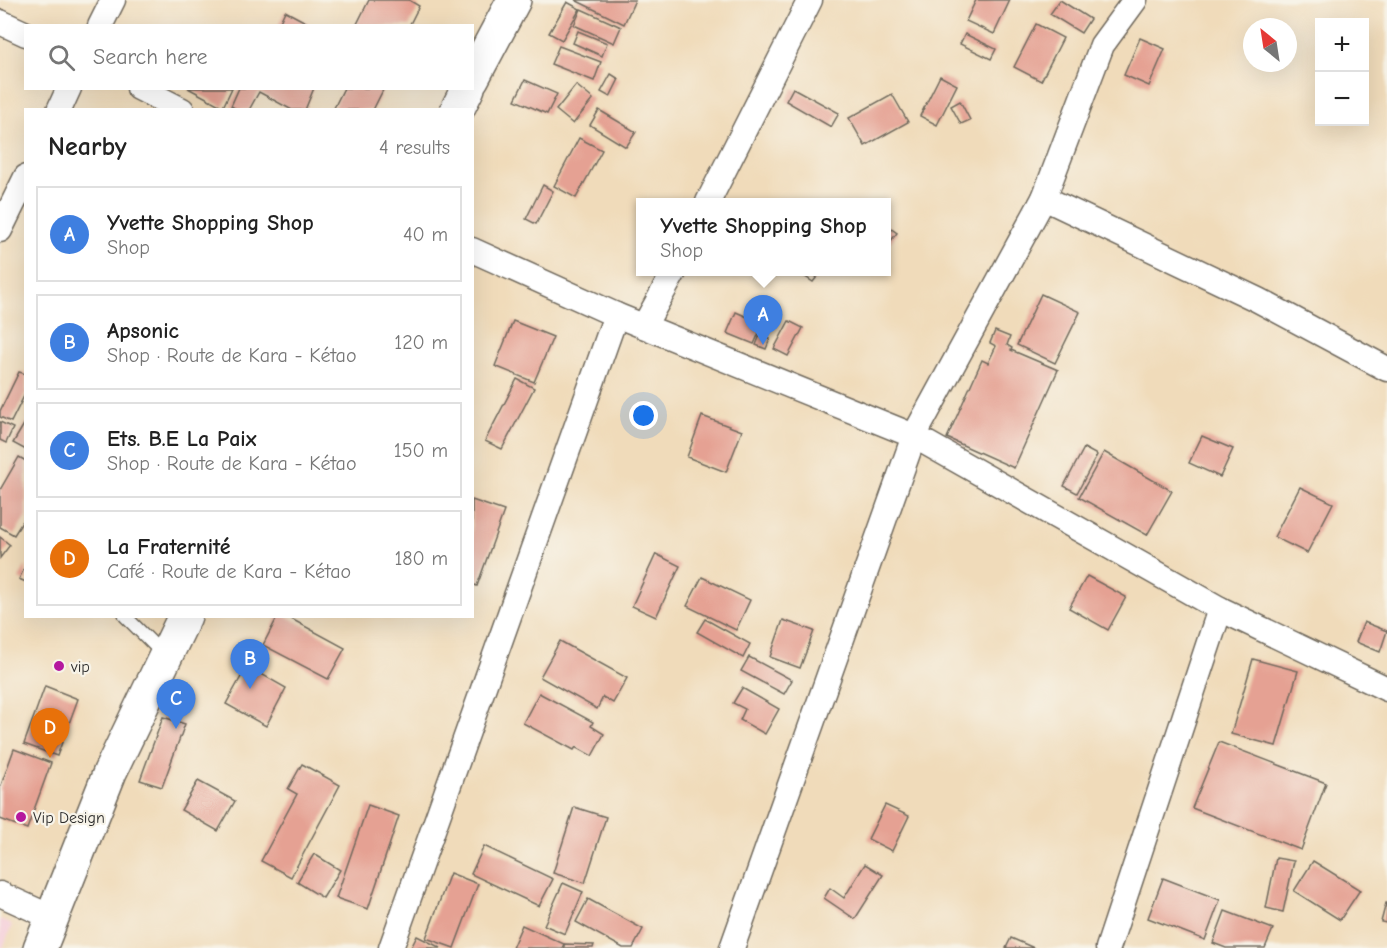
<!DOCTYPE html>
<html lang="en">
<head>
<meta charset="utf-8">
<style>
  body { margin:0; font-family:"Comic Neue",sans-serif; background:#f2f2f2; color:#222 }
  .controls { position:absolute; right:18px; top:18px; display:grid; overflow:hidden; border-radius:0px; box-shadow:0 6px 24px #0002 }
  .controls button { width:54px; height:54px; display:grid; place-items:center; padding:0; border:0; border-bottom:2px solid #e0e0e0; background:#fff; color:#222; font:30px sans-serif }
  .compass { position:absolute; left:1243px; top:18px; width:54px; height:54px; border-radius:50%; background:#fff; box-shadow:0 6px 24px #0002; rotate:330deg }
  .you { position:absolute; left:644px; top:416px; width:21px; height:21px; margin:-15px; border:4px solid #fff; border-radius:50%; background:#1a73e8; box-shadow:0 0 0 9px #1a73e833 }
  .badge { display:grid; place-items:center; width:39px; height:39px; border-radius:50%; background:#b5179e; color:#fff; font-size:20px; font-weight:700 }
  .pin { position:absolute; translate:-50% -50px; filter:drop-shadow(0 2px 3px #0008) }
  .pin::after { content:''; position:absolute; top:32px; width:21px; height:18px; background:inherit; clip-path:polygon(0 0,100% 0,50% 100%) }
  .popup { position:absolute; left:636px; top:198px; width:255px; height:78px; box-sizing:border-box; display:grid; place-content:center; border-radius:0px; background:#fff; filter:drop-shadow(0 2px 4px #0005); font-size:20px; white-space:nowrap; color:#767676 }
  .popup b { font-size:22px; color:#222 }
  .popup::after { content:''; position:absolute; left:50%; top:100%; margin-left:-12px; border:12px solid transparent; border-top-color:#fff }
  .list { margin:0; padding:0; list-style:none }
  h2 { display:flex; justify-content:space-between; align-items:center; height:78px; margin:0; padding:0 24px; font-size:26px }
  h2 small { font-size:20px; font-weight:400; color:#767676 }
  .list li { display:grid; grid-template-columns:39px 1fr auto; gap:18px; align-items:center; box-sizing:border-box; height:96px; margin:0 12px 12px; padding:0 12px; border:2px solid #e0e0e0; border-radius:0px }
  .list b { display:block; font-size:22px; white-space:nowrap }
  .list p { margin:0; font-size:20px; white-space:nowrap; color:#767676 }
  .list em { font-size:20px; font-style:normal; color:#767676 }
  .icon { flex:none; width:33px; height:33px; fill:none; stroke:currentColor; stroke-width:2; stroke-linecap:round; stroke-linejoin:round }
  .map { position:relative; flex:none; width:1387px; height:948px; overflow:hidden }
  .search { position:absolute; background:#fff; box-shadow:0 6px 24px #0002; left:24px; top:24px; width:450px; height:66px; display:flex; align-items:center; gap:15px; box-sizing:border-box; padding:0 21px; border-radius:0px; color:#767676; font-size:22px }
  .panel { position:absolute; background:#fff; box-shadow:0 6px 24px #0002; left:24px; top:108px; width:450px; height:510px; border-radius:0px }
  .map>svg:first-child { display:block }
</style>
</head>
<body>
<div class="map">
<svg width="1387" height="948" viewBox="0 0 1387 948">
  <rect width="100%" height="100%" fill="#f7f3e8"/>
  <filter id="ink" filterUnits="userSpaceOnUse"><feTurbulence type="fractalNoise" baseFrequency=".0167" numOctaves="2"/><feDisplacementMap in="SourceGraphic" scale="12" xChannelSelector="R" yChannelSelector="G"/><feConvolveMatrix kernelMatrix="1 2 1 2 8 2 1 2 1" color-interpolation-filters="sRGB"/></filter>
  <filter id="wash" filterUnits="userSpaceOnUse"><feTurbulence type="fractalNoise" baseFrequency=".008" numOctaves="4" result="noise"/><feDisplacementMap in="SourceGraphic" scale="24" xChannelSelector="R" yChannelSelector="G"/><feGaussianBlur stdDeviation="1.35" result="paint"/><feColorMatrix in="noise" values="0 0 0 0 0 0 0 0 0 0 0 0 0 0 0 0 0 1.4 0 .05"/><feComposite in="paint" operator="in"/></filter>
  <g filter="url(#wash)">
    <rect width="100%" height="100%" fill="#f0dbba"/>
    <polygon fill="#f5cfda" points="0,919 12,925 3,948 0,948"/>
    <g id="blocks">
      <g fill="#e5a193">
        <polygon points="369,0 409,0 419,6 409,26 356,26"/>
        <polygon points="575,0 635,0 624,24"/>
        <polygon points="976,0 1010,0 994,34 966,21"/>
        <polygon points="1060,0 1090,19 1081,33 1050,14"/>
        <polygon points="567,2 580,9 562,40 549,33"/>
        <polygon points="581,9 621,27 614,43 574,25"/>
        <polygon points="285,11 313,26 278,26"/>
        <polygon points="1036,24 1063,38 1041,81 1014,67"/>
        <polygon points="578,31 607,43 602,56 573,43"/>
        <polygon points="965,34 996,49 991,59 960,44"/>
        <polygon points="1140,38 1165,49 1149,86 1124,75"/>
        <polygon points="559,46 601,62 594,81 551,64"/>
        <polygon points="611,74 619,79 610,97 601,92"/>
        <polygon points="940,76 957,85 937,125 920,116"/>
        <polygon points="525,80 557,94 547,114 515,100"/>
        <polygon points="576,85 593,99 573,124 556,110"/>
        <polygon points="188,88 232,88 223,107"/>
        <polygon points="239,88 314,88 305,110 292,110 259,92 249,110 238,110 231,106"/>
        <polygon points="344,88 384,88 373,110 333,110"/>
        <polygon points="793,88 839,113 831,127 786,101"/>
        <polygon points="892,94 908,122 865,146 849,118"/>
        <polygon points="960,101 970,120 961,124 951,106"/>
        <polygon points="599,110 636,132 626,147 590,125"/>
        <polygon points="579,138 602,150 576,198 554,186"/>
        <polygon points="543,185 553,191 536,224 526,219"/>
        <polygon points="886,225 897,233 886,247"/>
        <polygon points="798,272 821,272 813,282"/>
        <polygon points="1041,294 1080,312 1055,363 1017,345"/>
        <polygon points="736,312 763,324 754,344 727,333"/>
        <polygon points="513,321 553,337 534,382 495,366"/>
        <polygon points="789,321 803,328 788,356 774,349"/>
        <polygon points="995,331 1010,337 1007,345 1012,348 1011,350 1058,370 1014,468 947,438 982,360 988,363 996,346 990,343"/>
        <polygon points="760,335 770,339 766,349 756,345"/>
        <polygon points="19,372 26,374 26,392 11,422 0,417 0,411"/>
        <polygon points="517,379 534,388 502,449 485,441"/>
        <polygon points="702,416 742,431 726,472 687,457"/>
        <polygon points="26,421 26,450 13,443"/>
        <polygon points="0,422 13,428 6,443 0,440"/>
        <polygon points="1202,436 1233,449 1220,477 1189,463"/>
        <polygon points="1084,448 1097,455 1077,493 1064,486"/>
        <polygon points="1104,452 1172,491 1147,535 1079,497"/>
        <polygon points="19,457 26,461 26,516 14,535 0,527 0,490"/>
        <polygon points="1300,487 1333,503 1307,553 1274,537"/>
        <polygon points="472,500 504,511 477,586 472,584"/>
        <polygon points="0,537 10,545 0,558"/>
        <polygon points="656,554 680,566 656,617 632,606"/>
        <polygon points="26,565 26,582 19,579"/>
        <polygon points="1087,576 1126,597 1108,630 1069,608"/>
        <polygon points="702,577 750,600 736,630 687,606"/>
        <polygon points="278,616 286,616 345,648 328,679 263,645"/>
        <polygon points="705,619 750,644 743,658 697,632"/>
        <polygon points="783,620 814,631 800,668 770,657"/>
        <polygon points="1364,622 1387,631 1380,652 1356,642"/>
        <polygon points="560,641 627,678 613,703 603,697 597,709 540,677"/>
        <polygon points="749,657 792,680 784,694 741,671"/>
        <polygon points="1253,659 1298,671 1276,746 1231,734"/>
        <polygon points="247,666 286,688 266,726 226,704"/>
        <polygon points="45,686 78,699 57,756 24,744"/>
        <polygon points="742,688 779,709 765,734 740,720 745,709 733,703"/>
        <polygon points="539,693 593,722 591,726 604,734 592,756 576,747 574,750 523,723"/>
        <polygon points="163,717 185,724 162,787 140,780"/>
        <polygon points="1219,742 1326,783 1301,850 1192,808"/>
        <polygon points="14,749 51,763 27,829 0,819 0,788"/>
        <polygon points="302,764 340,785 291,877 261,861 297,794 288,789"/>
        <polygon points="198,781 235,801 218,831 181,810"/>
        <polygon points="368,805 399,816 368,909 336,898"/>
        <polygon points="885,805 909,816 892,851 868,839"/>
        <polygon points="574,807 606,817 585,883 553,873"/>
        <polygon points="484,846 553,879 539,906 471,874"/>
        <polygon points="314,854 340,870 323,898 297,882"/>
        <polygon points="1276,858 1294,861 1283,912 1266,908"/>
        <polygon points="1313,861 1360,890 1340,920 1294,891"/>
        <polygon points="865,864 883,875 855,919 824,898 830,888 844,898"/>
        <polygon points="450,873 478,884 454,948 426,938"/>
        <polygon points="1163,878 1220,900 1205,940 1148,918"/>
        <polygon points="563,883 583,892 565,934 544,925"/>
        <polygon points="588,899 643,929 633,948 623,948 576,922"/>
        <polygon points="1386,903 1387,903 1387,923 1381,922"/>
        <polygon points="1225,911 1273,929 1265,948 1226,948 1213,943"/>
        <polygon points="522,925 564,944 562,948 512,948"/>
        <polygon points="417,936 441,948 411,948"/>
        <polygon points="1011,938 1034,948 1006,948"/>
        <polygon points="564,944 594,945 593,948 564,948"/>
      </g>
    </g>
  </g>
  <g filter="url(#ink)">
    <use href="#blocks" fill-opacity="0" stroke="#70695d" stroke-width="1.5"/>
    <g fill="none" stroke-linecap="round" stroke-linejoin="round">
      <defs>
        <polyline id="service" points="125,616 165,656"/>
        <g id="minor">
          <polyline points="0,22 26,34"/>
          <polyline points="100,26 113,0"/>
          <polyline points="139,88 182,110"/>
          <polyline points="59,110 69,88"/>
          <polyline points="1044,198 1258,300 1387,369"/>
          <polyline points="708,202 810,0"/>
          <polyline points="0,230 26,177"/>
          <polyline points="472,250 616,315 914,436 1220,609 1387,689"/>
          <polyline points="644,326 674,272"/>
          <polyline points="0,894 51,917"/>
          <polyline points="391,948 616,315"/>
          <polyline points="732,948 914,436 1044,198 1102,45 1135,0"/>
          <polyline points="1108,948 1220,609"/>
        </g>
        <g id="primary">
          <polyline points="472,79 514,0"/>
          <polyline points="457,110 468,88"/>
          <polyline points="40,948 110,772 185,616"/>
        </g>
      </defs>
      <use href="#service" stroke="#70695d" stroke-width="15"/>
      <use href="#minor" stroke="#70695d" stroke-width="27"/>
      <use href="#primary" stroke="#70695d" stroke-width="36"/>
      <use href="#service" stroke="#fff" stroke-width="12"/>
      <use href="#minor" stroke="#fff" stroke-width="24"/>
      <use href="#primary" stroke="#fff" stroke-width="33"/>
    </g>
  </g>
  <g fill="#b5179e" stroke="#f7f3e8" stroke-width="2">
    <circle cx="59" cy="666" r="6"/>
    <circle cx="21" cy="817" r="6"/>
  </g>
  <g text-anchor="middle" stroke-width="4.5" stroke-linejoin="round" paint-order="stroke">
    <g font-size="16" fill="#2b2b2b" stroke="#f7f3e8" text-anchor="start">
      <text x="71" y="672">vip</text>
      <text x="33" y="823">Vip Design</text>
    </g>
  </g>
</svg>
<div class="controls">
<button>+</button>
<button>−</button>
</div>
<svg class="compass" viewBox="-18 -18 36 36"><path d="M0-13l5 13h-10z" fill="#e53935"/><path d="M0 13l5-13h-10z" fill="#767676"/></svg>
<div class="you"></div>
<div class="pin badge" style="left:763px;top:345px;background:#3f7fe0">A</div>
<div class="popup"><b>Yvette Shopping Shop</b>Shop</div>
<div class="pin badge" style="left:250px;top:689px;background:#3f7fe0">B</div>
<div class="pin badge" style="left:176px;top:729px;background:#3f7fe0">C</div>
<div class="pin badge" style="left:50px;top:758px;background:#e8710a">D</div>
<div class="search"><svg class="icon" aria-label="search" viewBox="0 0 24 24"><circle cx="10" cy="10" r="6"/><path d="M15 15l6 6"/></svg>Search here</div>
<section class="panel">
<h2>Nearby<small>4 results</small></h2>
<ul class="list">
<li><span class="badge" style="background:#3f7fe0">A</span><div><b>Yvette Shopping Shop</b><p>Shop</p></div><em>40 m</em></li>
<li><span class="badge" style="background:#3f7fe0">B</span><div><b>Apsonic</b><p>Shop · Route de Kara - Kétao</p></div><em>120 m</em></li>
<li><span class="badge" style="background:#3f7fe0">C</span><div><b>Ets. B.E La Paix</b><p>Shop · Route de Kara - Kétao</p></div><em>150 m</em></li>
<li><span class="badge" style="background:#e8710a">D</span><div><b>La Fraternité</b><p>Café · Route de Kara - Kétao</p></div><em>180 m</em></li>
</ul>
</section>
</div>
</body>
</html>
